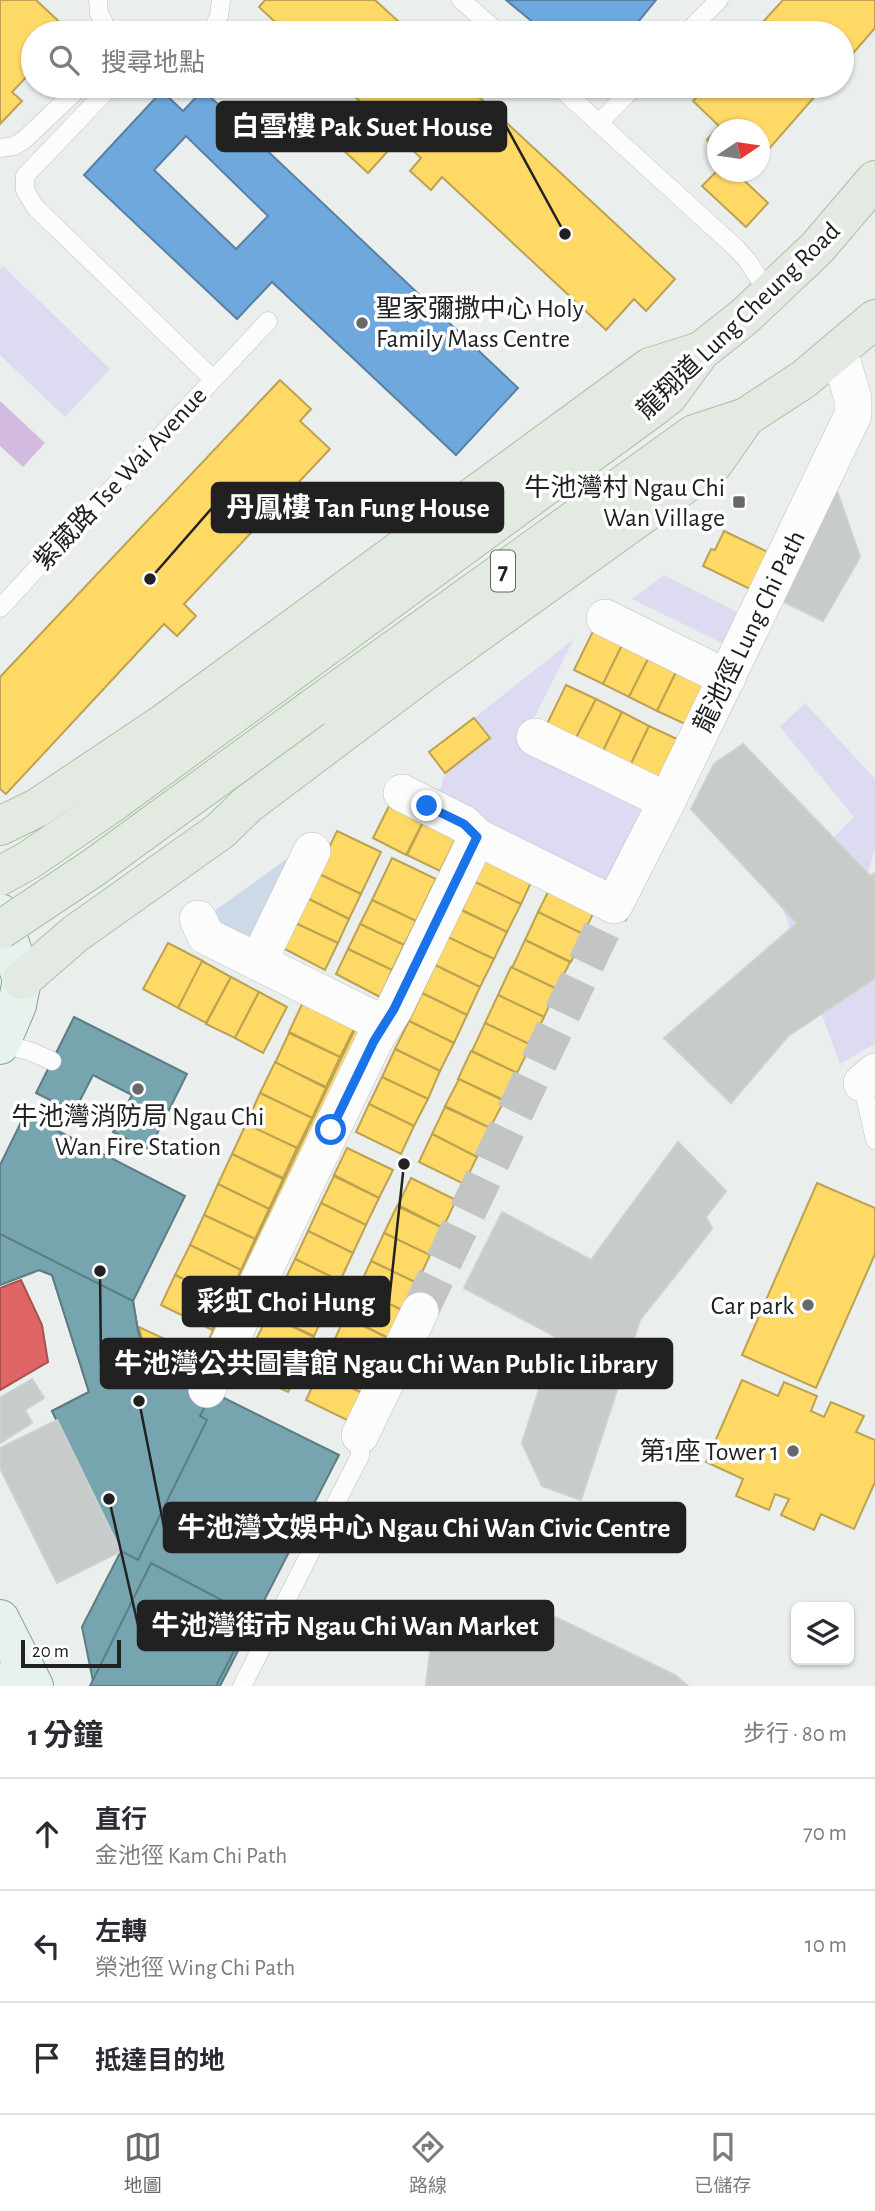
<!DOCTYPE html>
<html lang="zh-TW">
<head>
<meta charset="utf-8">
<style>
  body { margin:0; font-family:"Alegreya Sans","Noto Sans TC",sans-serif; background:#f2f2f3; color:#2b2b33 }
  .controls { position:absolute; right:21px; bottom:21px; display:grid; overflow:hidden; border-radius:10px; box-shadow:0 2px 5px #0004 }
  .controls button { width:63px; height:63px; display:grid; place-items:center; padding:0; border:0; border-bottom:2px solid #e1e1e2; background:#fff; color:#2b2b33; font:35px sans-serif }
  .compass { position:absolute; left:707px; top:119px; width:63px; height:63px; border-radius:50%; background:#fff; box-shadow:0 2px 5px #0004; rotate:77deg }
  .scale { position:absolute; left:21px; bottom:18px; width:100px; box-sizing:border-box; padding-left:7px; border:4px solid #212121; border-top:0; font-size:19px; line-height:24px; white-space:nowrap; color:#212121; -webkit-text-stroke:5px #fff; paint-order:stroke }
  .stop { position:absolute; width:21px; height:21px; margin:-16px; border:5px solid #1a73e8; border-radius:50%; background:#fff }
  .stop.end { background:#1a73e8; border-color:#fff; box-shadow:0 2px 7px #0008 }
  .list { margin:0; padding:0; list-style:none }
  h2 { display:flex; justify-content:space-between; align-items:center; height:91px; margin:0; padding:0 28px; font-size:30px }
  h2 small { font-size:23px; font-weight:400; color:#7c7c81 }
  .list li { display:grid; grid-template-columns:46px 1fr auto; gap:21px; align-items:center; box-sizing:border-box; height:112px; padding:0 28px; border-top:2px solid #e1e1e2 }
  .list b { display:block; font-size:26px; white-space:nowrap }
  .list p { margin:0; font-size:23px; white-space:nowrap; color:#7c7c81 }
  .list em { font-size:23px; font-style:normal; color:#7c7c81 }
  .icon { flex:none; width:38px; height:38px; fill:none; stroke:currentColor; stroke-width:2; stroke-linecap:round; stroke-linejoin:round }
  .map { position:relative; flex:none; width:875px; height:1686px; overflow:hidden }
  .search { position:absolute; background:#fff; box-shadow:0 2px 5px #0004; left:21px; right:21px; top:21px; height:77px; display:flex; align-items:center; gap:18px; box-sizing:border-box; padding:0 24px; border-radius:38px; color:#7c7c81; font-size:26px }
  .sheet { height:427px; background:#fff }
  nav { display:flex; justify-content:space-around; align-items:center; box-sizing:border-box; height:98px; border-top:2px solid #e1e1e2; background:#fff; font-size:19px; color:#7c7c81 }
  nav a { display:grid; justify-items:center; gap:4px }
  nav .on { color:#676968 }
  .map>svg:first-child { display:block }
</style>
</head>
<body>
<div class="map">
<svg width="875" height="1686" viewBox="0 0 875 1686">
  <rect width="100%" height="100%" fill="#eaeeed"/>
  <polygon fill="#ccdae8" points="295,853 251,941 215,922 209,915"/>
  <g fill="#dcdbf1">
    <polygon points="3,266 110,369 65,417 0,355 0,270"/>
    <polygon points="664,575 739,613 724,644 632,599"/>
    <polygon points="574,639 522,742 646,803 606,887 437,803 445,773 489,738 474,718"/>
    <polygon points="805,703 875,779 875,848 856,918 875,984 875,1044 840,1064 777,893 854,817 780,727"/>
  </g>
  <polygon fill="#d2bae0" points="0,401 45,443 23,467 0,446"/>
  <g fill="#ffd966" stroke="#bca251" stroke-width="2">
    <polygon points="0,0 36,0 69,31 33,33 33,70 12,92 22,101 0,124"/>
    <polygon points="265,0 375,0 411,33 287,33 259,7"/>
    <polygon points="783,0 875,0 875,28 842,66 842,33 753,33"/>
    <polygon points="343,86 467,86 675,279 646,311 634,299 606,330 442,177 431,190 410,171 421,158"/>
    <polygon points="707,86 824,86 760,159 760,130 718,130 718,149 707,140 719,126 693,101"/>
    <polygon points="349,114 388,151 368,173 328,136"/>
    <polygon points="718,170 718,172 735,172 768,203 746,227 702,186"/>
    <polygon points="280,380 311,409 300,421 330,449 184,604 196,616 177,636 164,624 6,794 0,789 0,677"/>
    <polygon points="724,531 774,555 756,592 703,566 711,549 715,550"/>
    <polygon points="596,625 625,639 603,684 574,670"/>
    <polygon points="625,639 651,653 629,697 603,684"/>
    <polygon points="651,653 679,666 657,711 629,697"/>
    <polygon points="679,666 707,679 685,724 657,711"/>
    <polygon points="566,685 596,699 573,744 544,730"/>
    <polygon points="596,699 622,712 600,757 573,744"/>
    <polygon points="622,712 649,726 628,770 600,757"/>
    <polygon points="474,718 490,738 445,773 429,752"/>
    <polygon points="649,726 677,739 656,784 628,770"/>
    <polygon points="394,796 428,812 406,855 373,838"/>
    <polygon points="428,812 461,828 440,871 407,855"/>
    <polygon points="337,831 381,852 361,894 317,873"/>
    <polygon points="488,854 534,876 521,904 475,882"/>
    <polygon points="392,858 436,879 416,921 372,900"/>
    <polygon points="317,873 361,894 349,919 305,897"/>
    <polygon points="475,882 521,904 507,932 462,910"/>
    <polygon points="552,884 597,906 583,934 538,912"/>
    <polygon points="305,897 349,919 338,943 293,922"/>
    <polygon points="372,900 416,921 404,945 360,924"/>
    <polygon points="461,910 507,932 494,959 448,938"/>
    <polygon points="538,912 583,934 571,962 525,940"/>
    <polygon points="293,922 338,943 325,970 281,947"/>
    <polygon points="360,924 404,945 392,970 348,949"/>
    <polygon points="448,937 494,959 480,987 435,965"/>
    <polygon points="525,940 570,962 557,989 512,968"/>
    <polygon points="168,943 203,961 178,1008 143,989"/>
    <polygon points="348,949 392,970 380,997 336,974"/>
    <polygon points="202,961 231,977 206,1023 178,1008"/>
    <polygon points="435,965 480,987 467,1015 422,993"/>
    <polygon points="511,967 557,989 544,1017 498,995"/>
    <polygon points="231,977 259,992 235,1038 206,1024"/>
    <polygon points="259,992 287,1007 263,1053 235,1038"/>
    <polygon points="422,993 467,1015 454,1043 409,1021"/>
    <polygon points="498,995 544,1017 531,1045 485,1023"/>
    <polygon points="303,1002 355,1027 340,1057 289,1032"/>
    <polygon points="409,1021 454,1043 440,1071 395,1049"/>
    <polygon points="485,1023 531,1045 517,1073 472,1051"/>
    <polygon points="356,1027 365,1031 205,1369 142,1339 139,1327 201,1356"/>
    <polygon points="289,1033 340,1057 326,1087 275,1063"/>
    <polygon points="395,1049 440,1071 428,1099 382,1077"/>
    <polygon points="471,1051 517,1073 504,1100 458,1079"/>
    <polygon points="275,1062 326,1088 312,1118 260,1093"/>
    <polygon points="382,1077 428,1099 414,1126 369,1104"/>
    <polygon points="459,1079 504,1101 490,1128 445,1106"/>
    <polygon points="260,1093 312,1118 297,1148 246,1124"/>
    <polygon points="369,1104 414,1126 401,1154 356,1132"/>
    <polygon points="445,1107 490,1128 477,1157 432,1134"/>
    <polygon points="246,1124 297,1148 283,1178 232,1154"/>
    <polygon points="432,1134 477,1157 464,1184 419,1162"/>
    <polygon points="347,1148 393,1170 379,1198 334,1175"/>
    <polygon points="232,1154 283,1179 269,1209 218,1184"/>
    <polygon points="334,1176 379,1198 366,1225 321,1203"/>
    <polygon points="411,1178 456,1200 443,1228 398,1205"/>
    <polygon points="817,1183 875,1208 875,1254 816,1388 742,1355"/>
    <polygon points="218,1184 269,1209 255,1239 204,1215"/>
    <polygon points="321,1203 366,1225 353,1253 308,1231"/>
    <polygon points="397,1206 443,1228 429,1255 384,1233"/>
    <polygon points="204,1215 255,1239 241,1270 190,1245"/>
    <polygon points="308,1231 353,1253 340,1281 295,1259"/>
    <polygon points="384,1233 430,1255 417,1283 371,1261"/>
    <polygon points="190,1245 241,1270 227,1300 175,1275"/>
    <polygon points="295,1259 340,1281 327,1308 282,1286"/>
    <polygon points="371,1261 417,1283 403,1311 358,1289"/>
    <polygon points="175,1275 227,1300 212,1330 161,1305"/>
    <polygon points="281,1287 327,1309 314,1336 268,1315"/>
    <polygon points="359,1289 404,1311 390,1339 345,1316"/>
    <polygon points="0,1305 28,1371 7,1380 0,1363"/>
    <polygon points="268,1315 314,1337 301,1364 255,1342"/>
    <polygon points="345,1317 390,1339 377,1367 332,1345"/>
    <polygon points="256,1342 301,1364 288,1392 242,1370"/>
    <polygon points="332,1345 378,1367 364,1394 318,1372"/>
    <polygon points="319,1372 364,1394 351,1422 306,1400"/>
    <polygon points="742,1380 778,1396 784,1382 817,1396 811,1411 824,1417 831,1402 864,1416 856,1432 875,1440 875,1482 854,1529 821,1514 814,1530 781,1515 789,1499 775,1494 769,1510 736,1496 743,1479 706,1462"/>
  </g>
  <polygon fill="#e06666" stroke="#a75151" stroke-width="2" points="21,1280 42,1325 48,1362 0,1390 0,1288"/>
  <g fill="#6fa8dc" stroke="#5880a4" stroke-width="2" fill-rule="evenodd">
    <polygon points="506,0 656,0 629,33 546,33"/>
    <path d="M203 90 518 388 456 455 272 282 237 319 84 175 162 91 183 111ZM186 136 268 216 236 249 154 170Z"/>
  </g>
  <g fill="#76a5af" stroke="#5c7d84" stroke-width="2">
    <polygon points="74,1017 187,1074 149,1150 113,1132 132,1095 93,1075 74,1112 36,1093"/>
    <polygon points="25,1114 185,1196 133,1301 138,1331 146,1355 212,1392 339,1455 220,1686 94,1686 82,1627 121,1551 52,1411 89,1392 52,1275 39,1270 0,1285 0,1165"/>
    <polygon points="0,1234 133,1301 138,1331 146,1355 212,1392 200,1416 207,1420 138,1560 121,1551 52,1411 89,1392 52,1275 39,1270 0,1285"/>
    <polygon points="151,1563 252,1616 216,1686 90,1686"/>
  </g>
  <g fill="#c7cbca" stroke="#ccd1cf" stroke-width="2">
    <polygon points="836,488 860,557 823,621 782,601"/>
    <polygon points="743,744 870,876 875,873 875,978 788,1036 731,1103 664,1038 797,923 691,809 714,764"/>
    <polygon points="678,1142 726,1191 706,1217 712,1229 640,1320 581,1500 542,1486 522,1443 556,1337 464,1288 502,1212 591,1260"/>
    <polygon points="32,1379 44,1398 25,1410 32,1423 0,1443 0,1398"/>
    <polygon points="57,1420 121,1551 57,1583 0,1468 0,1448"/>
    <polygon points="553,1616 675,1675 688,1686 426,1686 431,1643"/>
  </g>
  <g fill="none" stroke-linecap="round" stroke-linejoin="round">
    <polyline stroke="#c2c5c4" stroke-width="37" stroke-dasharray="37 18" stroke-linecap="butt" points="420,1311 614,905"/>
    <defs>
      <g id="lane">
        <polyline points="98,0 99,13 109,33"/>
        <polyline points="461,0 499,33"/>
        <polyline points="211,33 219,16 221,0"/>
        <polyline points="686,33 719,0"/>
        <polyline points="111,86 25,176 25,190 35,207 212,378"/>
        <polyline points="558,86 736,248 747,260 769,294"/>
        <polyline points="599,123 635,86"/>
        <polyline points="0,148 14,146 24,140 81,86"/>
        <polyline points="0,608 268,321"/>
        <polyline points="0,1043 32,1052 52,1061"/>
        <polyline points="862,1083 875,1140"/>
        <polyline points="242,1686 360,1456 360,1435"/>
      </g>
      <g id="street">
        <polyline points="605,618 727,678"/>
        <polyline points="535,737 667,801"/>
        <polyline points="402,793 464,824 477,837 614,905 667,801 853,415 853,399 839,351"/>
        <polyline points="198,919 206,936 383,1024"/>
        <polyline points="258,962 312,851"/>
        <polyline points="862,1083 875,1072"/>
        <polyline points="207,1389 374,1041 394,1009 477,837"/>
        <polyline points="360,1435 420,1311"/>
      </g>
      <g id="primary">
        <polyline points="0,913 22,980 17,1005 0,1045"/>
        <polyline points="0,1619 34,1686"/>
        <polyline points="0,1682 2,1686"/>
      </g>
      <g id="highway">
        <polyline points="313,708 694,434 746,417 804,379 875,319"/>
        <polyline points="0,826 37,808 164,723 650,367 701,351"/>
        <polyline points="0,876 29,860 112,803 655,406 668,396 701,351 744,317 817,248 875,180"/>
        <polyline points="22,980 75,934 220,831 248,804 425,671 713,464 746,417"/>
      </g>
    </defs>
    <use href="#lane" stroke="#bfc0c0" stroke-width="19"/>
    <use href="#street" stroke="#bfc0c0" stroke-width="38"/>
    <use href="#primary" stroke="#89a29b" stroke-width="40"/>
    <use href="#highway" stroke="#abc0a4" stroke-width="40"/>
    <use href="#lane" stroke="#fcfcfc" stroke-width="18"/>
    <use href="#street" stroke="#fcfcfc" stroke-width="37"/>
    <use href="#primary" stroke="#e7f1ed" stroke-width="38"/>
    <use href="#highway" stroke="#e2eae1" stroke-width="38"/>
    <defs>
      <polyline id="highway-bridge" points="0,930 93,868 313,708"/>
    </defs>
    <use href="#highway-bridge" stroke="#abc0a4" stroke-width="40" stroke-linecap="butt"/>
    <use href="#highway-bridge" stroke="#e2eae1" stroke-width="38"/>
  </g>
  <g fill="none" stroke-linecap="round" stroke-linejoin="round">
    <polyline stroke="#1a73e8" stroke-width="9" points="331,1130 374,1041 394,1009 477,837 464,824 427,806"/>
  </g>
  <g fill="#676968" stroke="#fff" stroke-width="2.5">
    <circle cx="362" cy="323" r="7"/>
    <rect x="732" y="495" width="14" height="14" rx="3.5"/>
    <circle cx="138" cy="1089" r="7"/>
    <circle cx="808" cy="1305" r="7"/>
    <circle cx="793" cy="1451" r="7"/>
  </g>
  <g text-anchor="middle" stroke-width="7" stroke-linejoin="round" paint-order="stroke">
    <rect fill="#fff" stroke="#646464" stroke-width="2" x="491" y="550.5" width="24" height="41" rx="5"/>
    <g font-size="24" font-weight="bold" fill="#212121">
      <text x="503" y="579">7</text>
    </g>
    <g font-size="26" fill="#212121" stroke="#fff" text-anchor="end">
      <text x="376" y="317" text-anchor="start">聖家彌撒中心 Holy<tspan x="376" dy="30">Family Mass Centre</tspan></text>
      <text x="725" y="496">牛池灣村 Ngau Chi<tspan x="725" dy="30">Wan Village</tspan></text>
      <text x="138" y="1125" text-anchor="middle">牛池灣消防局 Ngau Chi<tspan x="138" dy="30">Wan Fire Station</tspan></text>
      <text x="794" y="1314">Car park</text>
      <text x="779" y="1460">第1座 Tower 1</text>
    </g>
    <g font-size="26" fill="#212121" stroke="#fff">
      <text transform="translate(738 320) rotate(-44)" y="9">龍翔道 Lung Cheung Road</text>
      <text transform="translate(120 478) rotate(-47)" y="9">紫葳路 Tse Wai Avenue</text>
      <text transform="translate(749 631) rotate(-64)" y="9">龍池徑 Lung Chi Path</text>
    </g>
  </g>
  <path fill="none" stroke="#212121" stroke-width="2.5" d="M565 234L506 126M150 579L212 508M404 1164L389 1302M100 1271L101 1363M139 1401L164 1527M109 1499L138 1625"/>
  <g fill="#212121" stroke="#fff" stroke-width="2.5">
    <circle cx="565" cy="234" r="7"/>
    <circle cx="150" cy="579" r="7"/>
    <circle cx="404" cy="1164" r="7"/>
    <circle cx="100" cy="1271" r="7"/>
    <circle cx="139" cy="1401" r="7"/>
    <circle cx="109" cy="1499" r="7"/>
  </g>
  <g fill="#212121" stroke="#212121" stroke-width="2.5">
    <rect x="217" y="102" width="289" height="49" rx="7"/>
    <rect x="212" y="483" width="291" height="49" rx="7"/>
    <rect x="183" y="1277" width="206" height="49" rx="7"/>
    <rect x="101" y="1339" width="571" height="49" rx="7"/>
    <rect x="164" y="1503" width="521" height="49" rx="7"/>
    <rect x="138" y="1601" width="415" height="49" rx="7"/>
  </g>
  <g font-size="28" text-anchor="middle" font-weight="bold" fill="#fff">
    <text x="362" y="136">白雪樓 Pak Suet House</text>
    <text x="358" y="517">丹鳳樓 Tan Fung House</text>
    <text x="286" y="1311">彩虹 Choi Hung</text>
    <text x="386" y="1373">牛池灣公共圖書館 Ngau Chi Wan Public Library</text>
    <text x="424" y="1537">牛池灣文娛中心 Ngau Chi Wan Civic Centre</text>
    <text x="345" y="1635">牛池灣街市 Ngau Chi Wan Market</text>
  </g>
</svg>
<div class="controls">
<button><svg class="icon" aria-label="layers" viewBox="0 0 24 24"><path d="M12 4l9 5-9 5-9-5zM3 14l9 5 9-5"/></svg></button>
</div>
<svg class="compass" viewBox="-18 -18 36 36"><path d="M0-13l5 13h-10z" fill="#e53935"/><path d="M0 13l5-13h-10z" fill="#7c7c81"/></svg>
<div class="scale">20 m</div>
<div class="stop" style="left:331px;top:1130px"></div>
<div class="stop end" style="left:427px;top:806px"></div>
<div class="search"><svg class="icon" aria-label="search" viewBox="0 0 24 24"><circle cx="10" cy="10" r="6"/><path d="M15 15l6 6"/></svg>搜尋地點</div>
</div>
<section class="sheet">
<h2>1 分鐘<small>步行 · 80 m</small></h2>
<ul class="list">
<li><svg class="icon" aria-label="ahead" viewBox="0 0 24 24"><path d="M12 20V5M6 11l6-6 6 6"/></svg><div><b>直行</b><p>金池徑 Kam Chi Path</p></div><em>70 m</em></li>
<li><svg class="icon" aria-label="left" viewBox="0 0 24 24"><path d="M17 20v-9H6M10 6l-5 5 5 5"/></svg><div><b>左轉</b><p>榮池徑 Wing Chi Path</p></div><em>10 m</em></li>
<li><svg class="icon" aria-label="arrive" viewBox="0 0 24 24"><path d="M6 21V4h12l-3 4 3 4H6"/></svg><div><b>抵達目的地</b></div></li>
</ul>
</section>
<nav>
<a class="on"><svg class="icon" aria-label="map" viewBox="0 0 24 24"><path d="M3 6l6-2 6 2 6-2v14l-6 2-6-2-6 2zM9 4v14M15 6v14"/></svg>地圖</a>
<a><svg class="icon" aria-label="directions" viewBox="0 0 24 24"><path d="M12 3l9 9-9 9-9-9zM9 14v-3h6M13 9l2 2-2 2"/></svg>路線</a>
<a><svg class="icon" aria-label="saved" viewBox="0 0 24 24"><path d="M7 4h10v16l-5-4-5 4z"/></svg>已儲存</a>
</nav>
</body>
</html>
